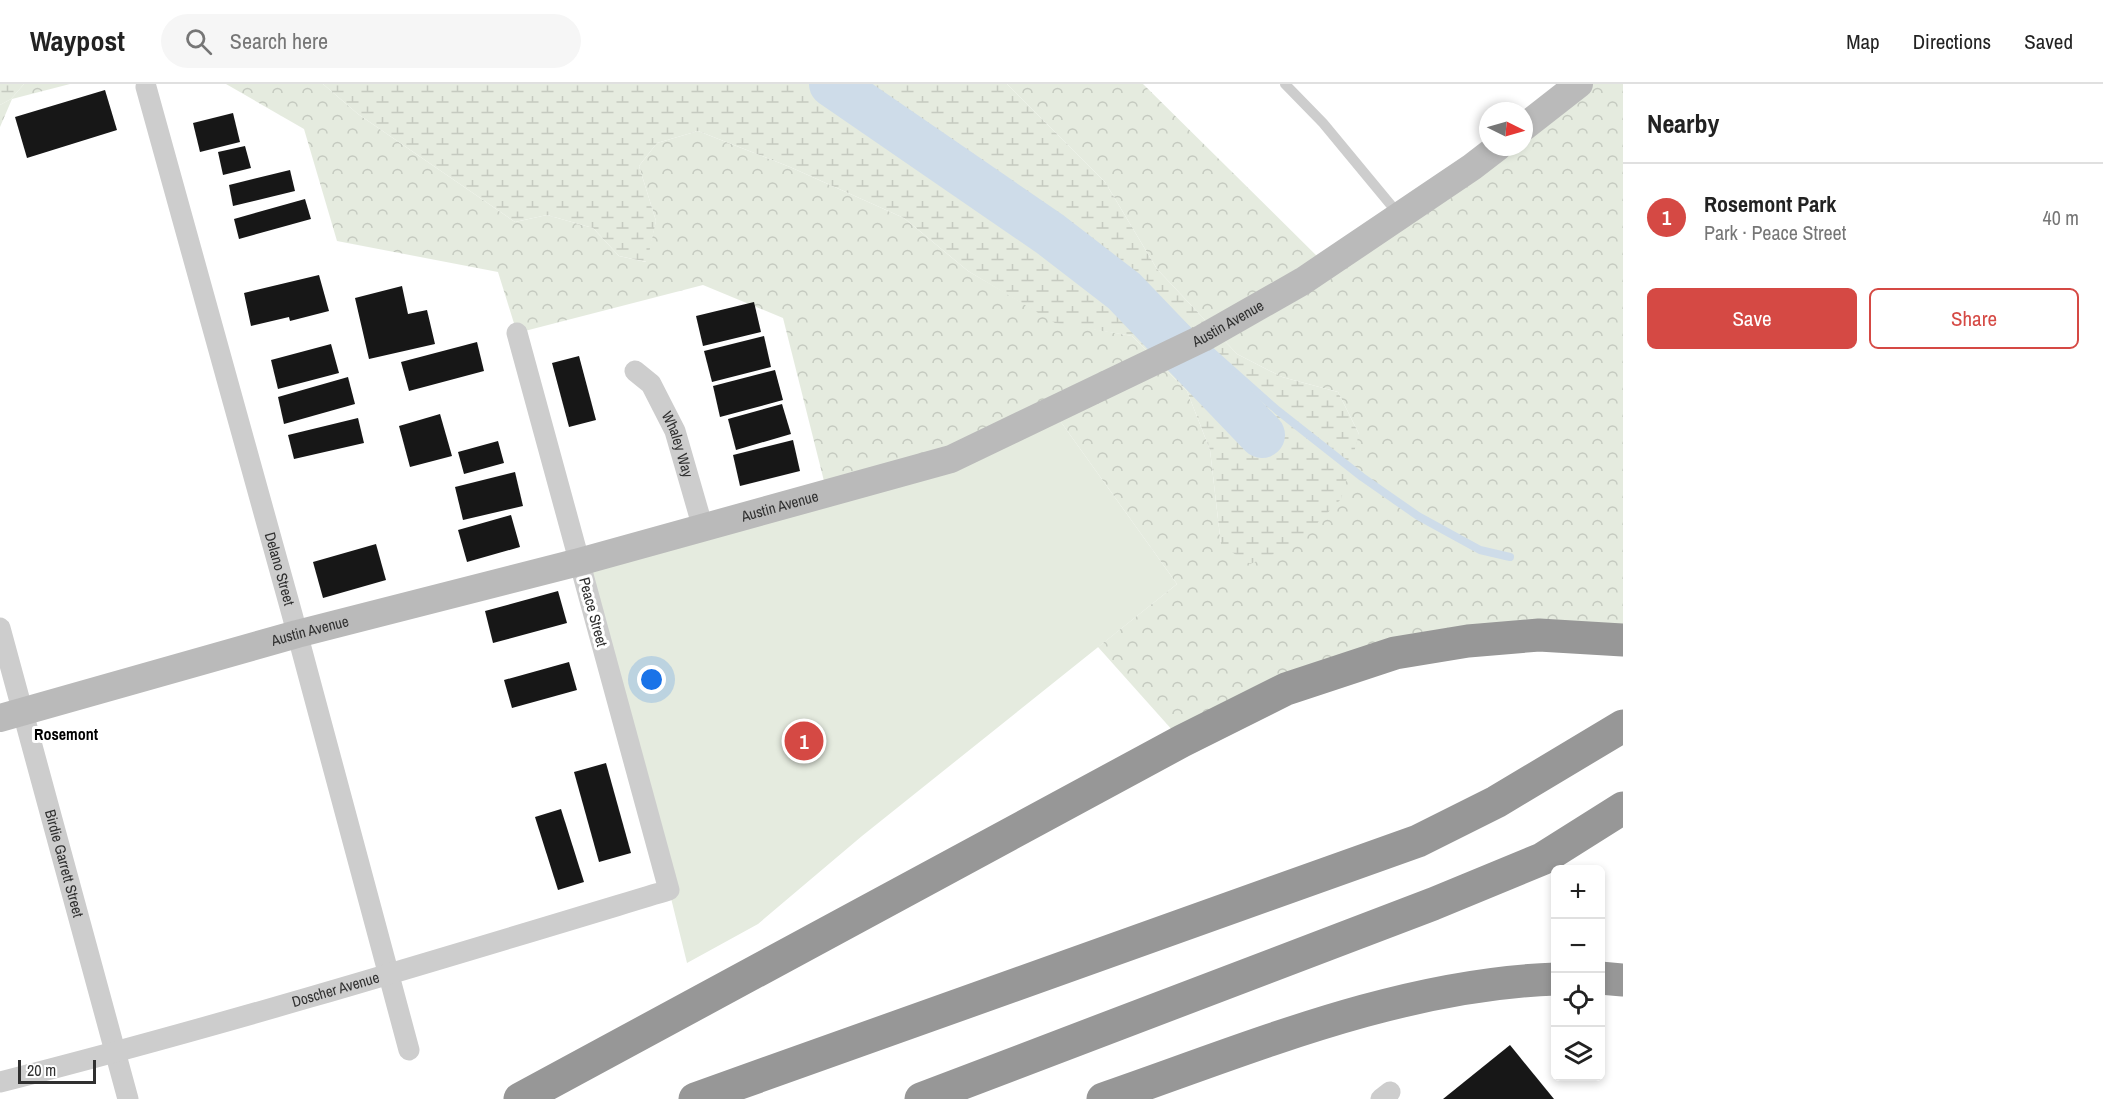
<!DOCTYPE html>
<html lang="en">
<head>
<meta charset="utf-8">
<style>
  body { margin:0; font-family:"Archivo Narrow",sans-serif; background:#f6f6f6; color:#222 }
  .controls { position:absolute; right:18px; bottom:18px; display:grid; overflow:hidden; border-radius:9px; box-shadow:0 3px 9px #0003 }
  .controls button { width:54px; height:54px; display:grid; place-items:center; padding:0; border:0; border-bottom:2px solid #e0e0e0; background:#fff; color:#222; font:30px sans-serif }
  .compass { position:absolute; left:1479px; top:18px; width:54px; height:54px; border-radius:50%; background:#fff; box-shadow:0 3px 9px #0003; rotate:95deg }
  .scale { position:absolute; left:18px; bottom:15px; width:78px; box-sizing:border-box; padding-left:6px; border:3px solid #303030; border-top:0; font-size:16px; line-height:21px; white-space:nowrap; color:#303030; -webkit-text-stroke:4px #fff; paint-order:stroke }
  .you { position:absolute; left:652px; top:596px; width:21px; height:21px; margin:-15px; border:4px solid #fff; border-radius:50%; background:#1a73e8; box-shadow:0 0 0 9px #1a73e833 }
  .badge { display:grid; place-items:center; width:39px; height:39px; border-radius:50%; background:#d54944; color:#fff; font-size:20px; font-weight:700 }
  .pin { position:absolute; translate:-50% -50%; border:3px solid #fff; box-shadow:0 2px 6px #0006 }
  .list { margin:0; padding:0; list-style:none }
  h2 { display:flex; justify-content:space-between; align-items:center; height:78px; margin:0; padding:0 24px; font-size:26px }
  h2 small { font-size:20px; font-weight:400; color:#767676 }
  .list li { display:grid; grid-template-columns:39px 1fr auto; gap:18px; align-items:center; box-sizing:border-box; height:108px; padding:0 24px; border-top:2px solid #e0e0e0 }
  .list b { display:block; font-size:22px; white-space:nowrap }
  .list p { margin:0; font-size:20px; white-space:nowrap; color:#767676 }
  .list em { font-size:20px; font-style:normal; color:#767676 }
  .actions { display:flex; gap:12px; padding:18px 24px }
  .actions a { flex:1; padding:14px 0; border:2px solid #d54944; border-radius:9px; text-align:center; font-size:21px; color:#d54944 }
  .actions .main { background:#d54944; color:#fff }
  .icon { flex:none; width:33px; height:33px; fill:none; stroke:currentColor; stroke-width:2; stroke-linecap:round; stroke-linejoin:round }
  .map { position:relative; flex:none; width:1623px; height:1015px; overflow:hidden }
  header { display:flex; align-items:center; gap:36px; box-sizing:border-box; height:84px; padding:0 30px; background:#fff; border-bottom:2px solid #e0e0e0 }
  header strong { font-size:28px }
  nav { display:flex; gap:33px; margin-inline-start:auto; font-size:21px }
  .search { width:420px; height:54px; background:#f6f6f6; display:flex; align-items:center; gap:15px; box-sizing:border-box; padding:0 21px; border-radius:33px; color:#767676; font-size:22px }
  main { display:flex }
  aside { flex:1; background:#fff }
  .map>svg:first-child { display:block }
</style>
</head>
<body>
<header>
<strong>Waypost</strong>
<div class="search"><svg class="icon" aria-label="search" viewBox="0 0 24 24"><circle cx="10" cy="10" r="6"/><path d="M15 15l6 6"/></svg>Search here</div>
<nav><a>Map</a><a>Directions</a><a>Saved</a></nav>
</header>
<main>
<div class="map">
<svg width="1623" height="1015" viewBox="0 0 1623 1015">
  <defs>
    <pattern id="forest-crowns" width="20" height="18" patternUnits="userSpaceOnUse" patternTransform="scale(1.5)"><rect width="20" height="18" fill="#e5ebdf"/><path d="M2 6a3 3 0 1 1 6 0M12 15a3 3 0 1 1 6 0" fill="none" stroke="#c5cac0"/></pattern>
    <pattern id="wetland-marsh" width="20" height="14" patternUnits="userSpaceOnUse" patternTransform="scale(1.5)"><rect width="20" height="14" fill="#e5ebdf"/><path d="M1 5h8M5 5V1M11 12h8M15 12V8" fill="none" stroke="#c5cac0"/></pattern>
  </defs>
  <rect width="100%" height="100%" fill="#fff"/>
  <polygon fill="#e5ebdf" points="1053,327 1177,500 862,752 758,840 687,879 669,806 579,478"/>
  <g fill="url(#forest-crowns)">
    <polygon points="24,0 70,0 12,15 0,43 0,21 11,15"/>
    <polygon points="226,0 323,0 358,30 515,138 547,131 593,144 619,172 646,178 656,137 639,82 657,59 698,47 790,83 904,134 968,187 1055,238 1132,252 1187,307 1210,366 1221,461 1359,350 1338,308 1282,293 1237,270 1157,185 1105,98 1007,0 1143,0 1326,181 1498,63 1524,63 1524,43 1579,0 1623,0 1623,556 1467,557 1182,657 1098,563 1177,500 1053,327 827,409 783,234 703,201 517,249 498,188 337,157 304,45"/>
  </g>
  <g fill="url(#wetland-marsh)">
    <polygon points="0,0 24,0 11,15 0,21"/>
    <polygon points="323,0 1007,0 1105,98 1157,185 1237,270 1282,293 1338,308 1359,350 1341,415 1296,461 1250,480 1221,461 1210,366 1187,307 1132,252 1055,239 968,187 904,134 790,83 698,47 657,59 639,82 656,137 647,178 619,172 593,144 547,131 515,138 358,30"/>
  </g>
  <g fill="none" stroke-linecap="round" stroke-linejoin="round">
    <g stroke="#cedce9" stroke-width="8">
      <polyline points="856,0 982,85 1177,236 1195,253"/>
      <polyline points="1204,261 1277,326 1362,393 1418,432 1480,466 1510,473"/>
    </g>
    <polyline stroke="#cedce9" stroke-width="46" points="832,0 1050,150 1124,207 1262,351"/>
  </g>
  <g fill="#171717">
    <polygon points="105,6 117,46 27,74 15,33"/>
    <polygon points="233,29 240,58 200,68 193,39"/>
    <polygon points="245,62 251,84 223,91 218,68"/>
    <polygon points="290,86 295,107 233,122 229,101"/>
    <polygon points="305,115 311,135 239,155 234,135"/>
    <polygon points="319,191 329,227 290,237 289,233 251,242 244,209"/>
    <polygon points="402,202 408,230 427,226 435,260 369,275 355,214"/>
    <polygon points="754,218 761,248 703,262 696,232"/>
    <polygon points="764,252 771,283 712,298 704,267"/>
    <polygon points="477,258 484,287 409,307 401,278"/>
    <polygon points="331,260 339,289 278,305 271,276"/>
    <polygon points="579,272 596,336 569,343 552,279"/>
    <polygon points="775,286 783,316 720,333 713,302"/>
    <polygon points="348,293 355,320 284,340 278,313"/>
    <polygon points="782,320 791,350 736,366 728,335"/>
    <polygon points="440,330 452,372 410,383 399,342"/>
    <polygon points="358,334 364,359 294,375 288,351"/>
    <polygon points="793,356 800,387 740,402 733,371"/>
    <polygon points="498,357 504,379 464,390 458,368"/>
    <polygon points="515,388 523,422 463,436 455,403"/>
    <polygon points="511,431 520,463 467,478 458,446"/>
    <polygon points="376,460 386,496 323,514 313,478"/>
    <polygon points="558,507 567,539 493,559 485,527"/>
    <polygon points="569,578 577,606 512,624 504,596"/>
    <polygon points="606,679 631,769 599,778 574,688"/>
    <polygon points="561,725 584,798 558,806 535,733"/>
    <polygon points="1510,961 1554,1015 1443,1015"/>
  </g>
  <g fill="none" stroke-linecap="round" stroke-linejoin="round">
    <polyline stroke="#cdcdcd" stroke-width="10" points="1285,0 1323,39 1400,132"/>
    <g stroke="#cdcdcd" stroke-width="21">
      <path id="s1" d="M146 3 292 530 409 966"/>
      <path id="s2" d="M635 287 651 300 675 347 703 444"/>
      <path id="s3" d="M0 544 128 1015"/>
      <path id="s4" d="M0 998C225 941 447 873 669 806L517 249"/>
      <polyline points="1381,1015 1390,1008"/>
    </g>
    <g stroke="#bababa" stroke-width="28">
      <polyline points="1524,43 1579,0"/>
      <path id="s5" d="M0 634 297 550 579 478 951 375 1203 254 1303 197 1472 83 1498 63"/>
    </g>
    <g stroke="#979797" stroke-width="33">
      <polyline points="1600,894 1623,896"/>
      <polyline points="520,1015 1182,657 1286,605 1395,569 1468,557 1539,551 1623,556"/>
      <polyline points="695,1015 1418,757 1496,718 1623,642"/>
      <polyline points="921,1015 1433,820 1542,775 1623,724"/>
      <path d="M1103 1015C1248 965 1400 900 1556 895"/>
    </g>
  </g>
  <g text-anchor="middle" stroke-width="6" stroke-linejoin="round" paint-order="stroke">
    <g font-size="15" fill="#303030" stroke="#fff">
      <text dy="5" stroke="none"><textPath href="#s5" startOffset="1294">Austin Avenue</textPath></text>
      <text dy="5" stroke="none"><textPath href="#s2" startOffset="87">Whaley Way</textPath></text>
      <text dy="5" stroke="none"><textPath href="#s5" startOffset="808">Austin Avenue</textPath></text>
      <text dy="5" stroke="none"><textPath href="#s1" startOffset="500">Delano Street</textPath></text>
      <text transform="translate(593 528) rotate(75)" y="5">Peace Street</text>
      <text dy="5" stroke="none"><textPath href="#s5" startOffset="322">Austin Avenue</textPath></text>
      <text dy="5" stroke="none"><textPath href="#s3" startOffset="244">Birdie Garrett Street</textPath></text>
      <text dy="5" stroke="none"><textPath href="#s4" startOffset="348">Doscher Avenue</textPath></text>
    </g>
    <g font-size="16" font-weight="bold" fill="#000" stroke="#fff">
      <text x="66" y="656">Rosemont</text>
    </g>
  </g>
</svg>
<div class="controls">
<button>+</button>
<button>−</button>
<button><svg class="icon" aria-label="locate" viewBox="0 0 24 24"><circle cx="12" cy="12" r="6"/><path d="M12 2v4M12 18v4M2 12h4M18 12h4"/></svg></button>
<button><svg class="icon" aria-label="layers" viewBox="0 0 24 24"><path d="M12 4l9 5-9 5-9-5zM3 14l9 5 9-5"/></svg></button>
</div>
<svg class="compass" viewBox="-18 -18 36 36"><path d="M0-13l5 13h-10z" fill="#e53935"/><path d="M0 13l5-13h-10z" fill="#767676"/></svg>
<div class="scale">20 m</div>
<div class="you"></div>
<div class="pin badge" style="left:804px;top:657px">1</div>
</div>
<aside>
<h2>Nearby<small></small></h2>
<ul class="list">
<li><span class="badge">1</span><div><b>Rosemont Park</b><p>Park · Peace Street</p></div><em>40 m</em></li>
</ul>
<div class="actions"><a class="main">Save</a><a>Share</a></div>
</aside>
</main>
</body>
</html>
